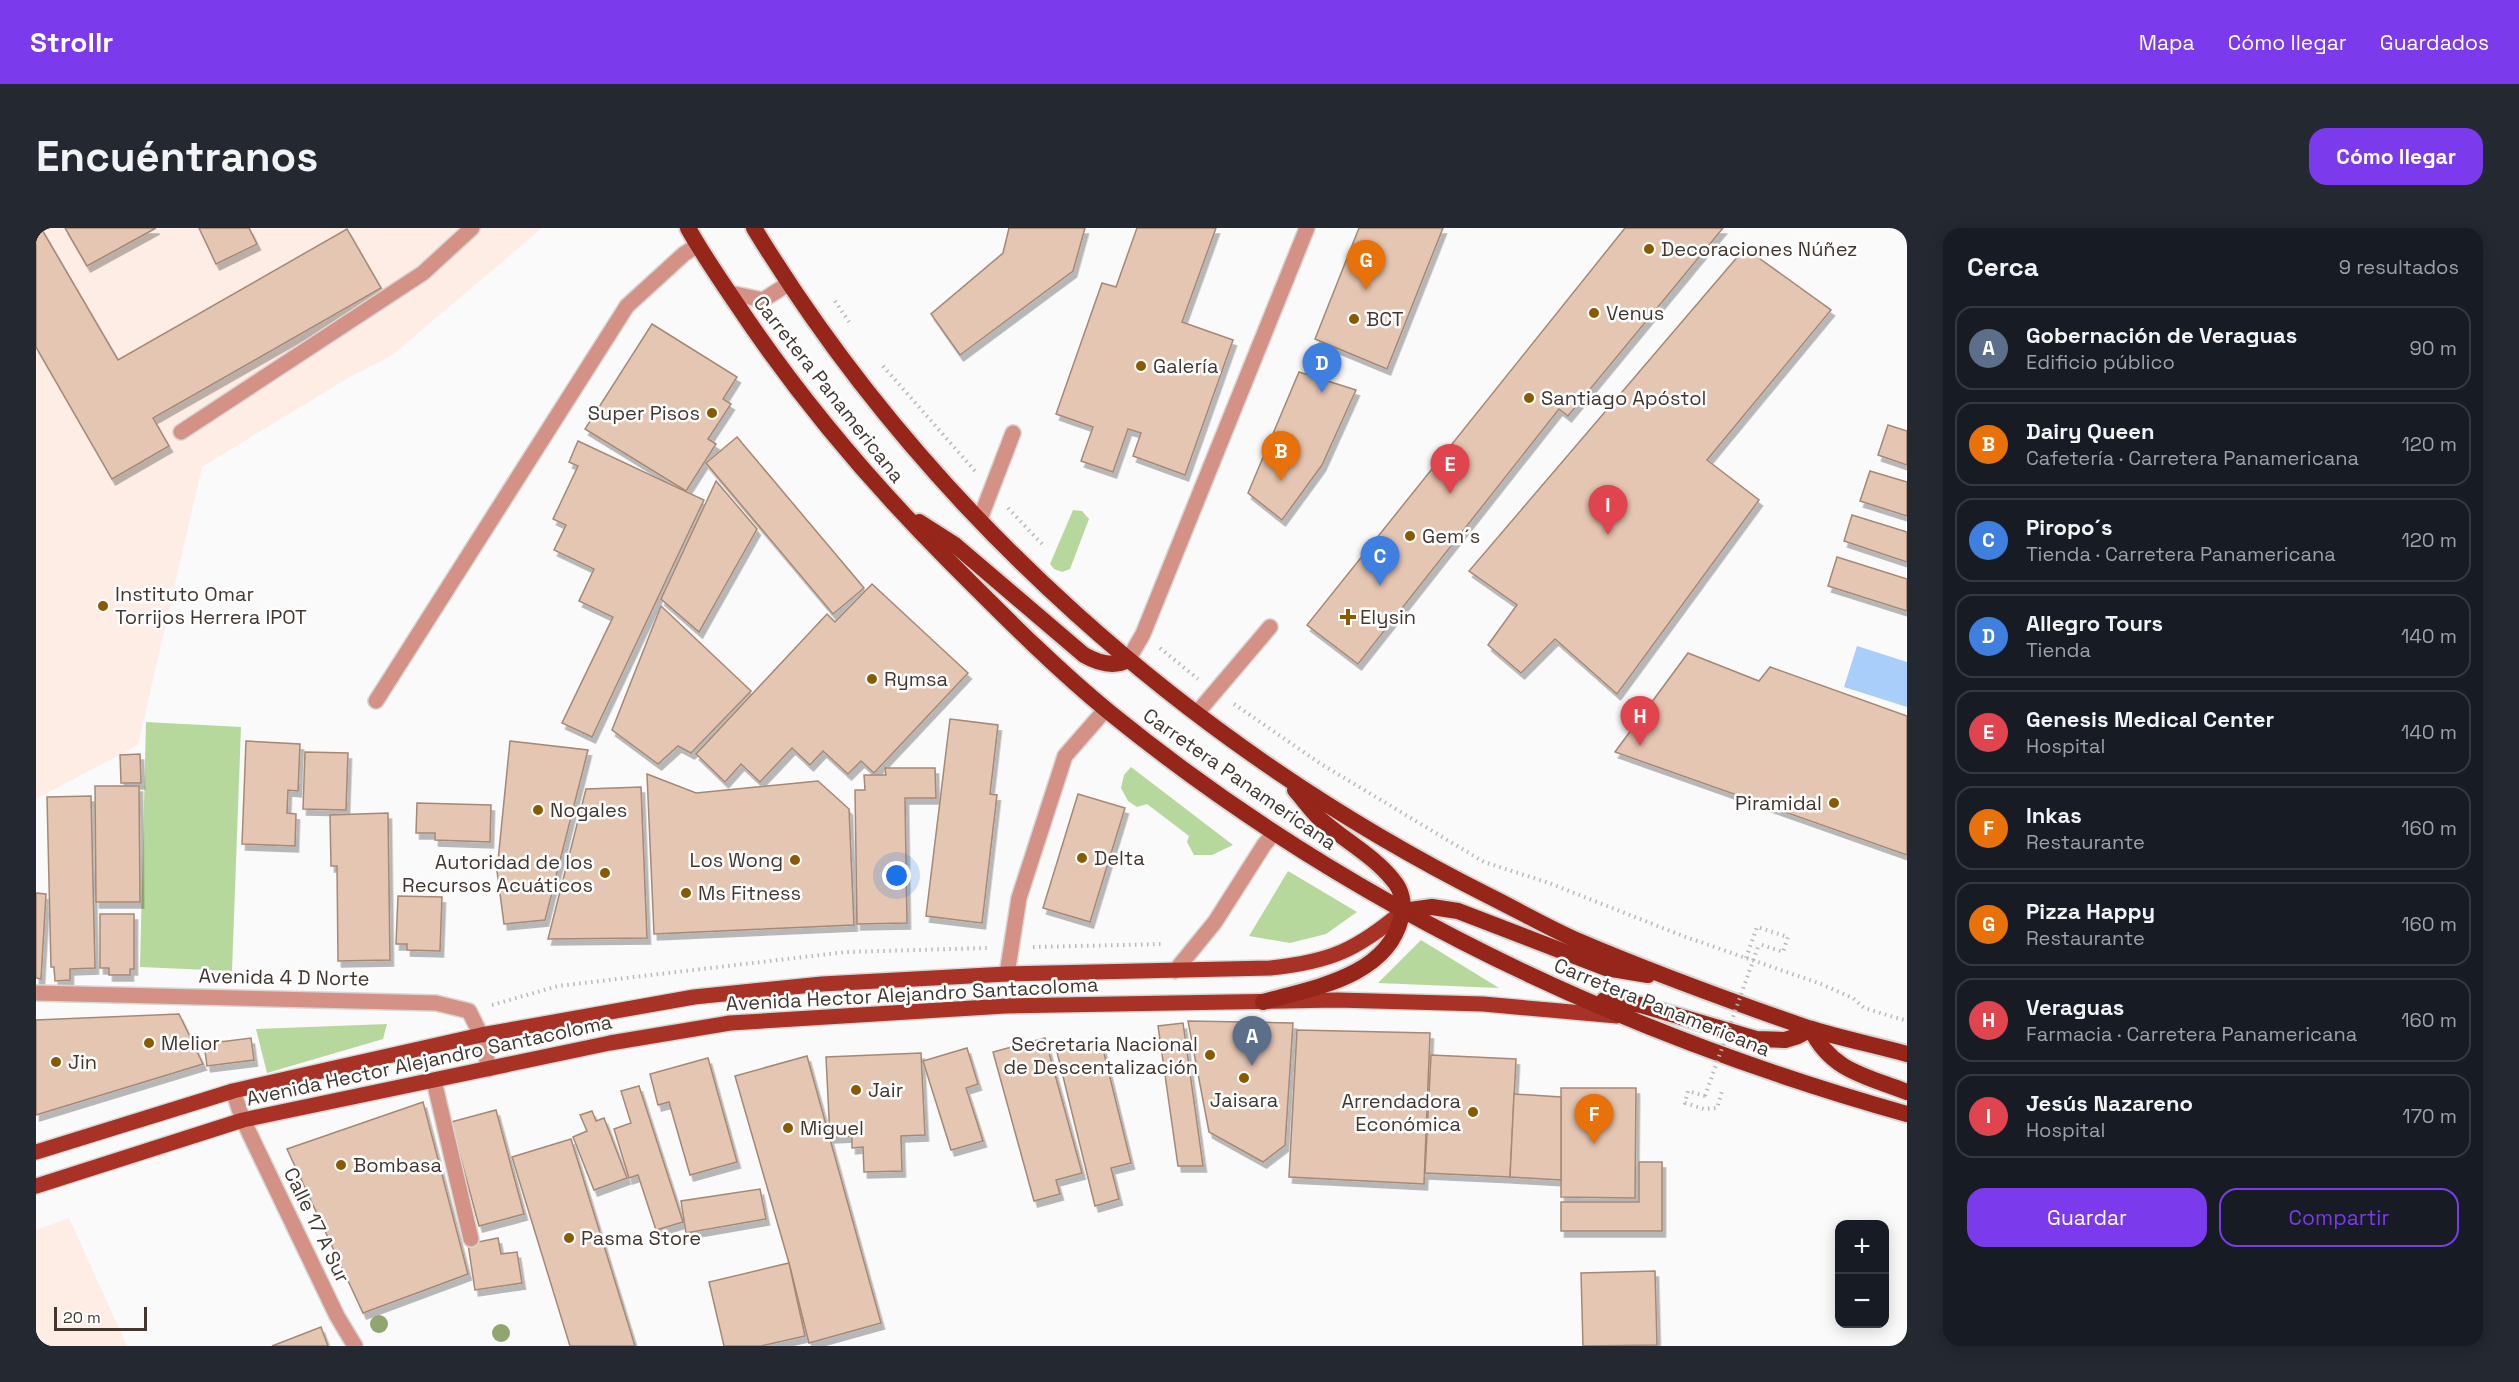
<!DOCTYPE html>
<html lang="es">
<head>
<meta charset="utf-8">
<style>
  body { margin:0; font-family:"Space Grotesk",sans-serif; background:#242831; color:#f1f3f6 }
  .controls { position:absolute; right:18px; bottom:18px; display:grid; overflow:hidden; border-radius:12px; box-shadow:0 3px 15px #0003 }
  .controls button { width:54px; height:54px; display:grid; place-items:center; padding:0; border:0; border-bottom:2px solid #363941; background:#171b24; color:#f1f3f6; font:30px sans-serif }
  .scale { position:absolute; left:18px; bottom:15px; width:93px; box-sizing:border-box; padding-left:6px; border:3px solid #43362f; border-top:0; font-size:16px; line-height:21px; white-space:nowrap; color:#43362f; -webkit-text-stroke:4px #fff; paint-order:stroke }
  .you { position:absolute; left:861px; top:648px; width:21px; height:21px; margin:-15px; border:4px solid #fff; border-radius:50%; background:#1a73e8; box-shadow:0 0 0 9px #1a73e833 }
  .badge { display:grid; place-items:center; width:39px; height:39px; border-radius:50%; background:#7c3aed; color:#fff; font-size:20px; font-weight:700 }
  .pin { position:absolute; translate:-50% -50px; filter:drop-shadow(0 2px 3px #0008) }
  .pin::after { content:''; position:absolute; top:32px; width:21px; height:18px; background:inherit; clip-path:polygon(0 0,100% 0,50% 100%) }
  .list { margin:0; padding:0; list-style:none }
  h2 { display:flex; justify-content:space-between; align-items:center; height:78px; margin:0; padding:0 24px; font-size:26px }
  h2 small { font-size:20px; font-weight:400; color:#9ea1a6 }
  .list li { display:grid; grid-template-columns:39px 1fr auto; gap:18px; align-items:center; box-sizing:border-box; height:84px; margin:0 12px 12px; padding:0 12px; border:2px solid #363941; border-radius:18px }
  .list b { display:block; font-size:22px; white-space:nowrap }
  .list p { margin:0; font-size:20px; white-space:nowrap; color:#9ea1a6 }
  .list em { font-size:20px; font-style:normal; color:#9ea1a6 }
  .actions { display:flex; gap:12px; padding:18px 24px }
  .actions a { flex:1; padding:14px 0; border:2px solid #7c3aed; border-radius:18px; text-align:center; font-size:21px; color:#7c3aed }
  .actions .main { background:#7c3aed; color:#fff }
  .map { position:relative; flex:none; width:1871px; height:1118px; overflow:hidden; border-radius:18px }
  header { display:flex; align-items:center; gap:36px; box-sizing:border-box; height:84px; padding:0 30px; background:#7c3aed; color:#fff }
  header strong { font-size:28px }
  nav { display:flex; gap:33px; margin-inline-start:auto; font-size:21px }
  .intro { display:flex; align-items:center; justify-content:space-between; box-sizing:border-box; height:144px; padding:0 36px }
  h1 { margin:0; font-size:42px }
  .button { padding:15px 27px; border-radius:18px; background:#7c3aed; color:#fff; font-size:21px; font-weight:700 }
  main { display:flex; gap:36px; padding:0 36px }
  aside { flex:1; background:#171b24; border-radius:18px; box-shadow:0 3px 15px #0003 }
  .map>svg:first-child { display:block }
</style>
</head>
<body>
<header>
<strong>Strollr</strong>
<nav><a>Mapa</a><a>Cómo llegar</a><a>Guardados</a></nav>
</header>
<div class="intro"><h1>Encuéntranos</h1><a class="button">Cómo llegar</a></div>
<main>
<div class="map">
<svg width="1871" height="1118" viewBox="0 0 1871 1118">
  <defs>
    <filter id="shadow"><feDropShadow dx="3.5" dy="6" stdDeviation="0" flood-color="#0004"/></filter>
  </defs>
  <rect width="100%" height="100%" fill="#fafafa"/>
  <g fill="#fdede4">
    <polygon points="0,0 506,0 355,128 312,150 166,239 102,517 0,571"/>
    <polygon points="33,990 91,1118 0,1118 0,1002"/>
  </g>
  <g fill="#b7d89c">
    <polygon points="1037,282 1046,283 1053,291 1034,341 1026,344 1018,341 1014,336"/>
    <polygon points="110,494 205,499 196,743 104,739"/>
    <polygon points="1095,539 1197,617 1176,627 1158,627 1151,614 1153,608 1111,576 1101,579 1092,573 1085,560 1088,547"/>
    <polygon points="1252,643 1321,684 1290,706 1254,715 1213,708"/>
    <polygon points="1385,712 1463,760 1342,755"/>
    <polygon points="351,796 347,811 231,845 220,801"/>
  </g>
  <polygon fill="#a9cefa" points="1821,418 1871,434 1871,479 1808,459"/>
  <g fill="#e5c6b2" stroke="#a58875" stroke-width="1.5" filter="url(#shadow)">
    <polygon points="0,0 5,0 82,132 311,1 345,60 117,190 133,218 76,251 0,119"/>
    <polygon points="29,0 120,0 51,38"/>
    <polygon points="163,0 213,0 221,16 180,36"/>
    <polygon points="973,0 1049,0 1037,43 924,127 895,86 967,25"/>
    <polygon points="1101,0 1180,0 1146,94 1197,112 1149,247 1097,228 1105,205 1092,201 1077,244 1045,233 1057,199 1020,186 1066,55 1080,59"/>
    <polygon points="1323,0 1407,0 1351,141 1279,111"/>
    <polygon points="1589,0 1687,0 1532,188 1523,181 1322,436 1271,397"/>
    <polygon points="1709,20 1795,82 1671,232 1723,272 1581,466 1519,411 1485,445 1452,417 1481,377 1433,343"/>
    <polygon points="616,96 701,149 687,171 695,176 672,211 680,216 650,263 549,201"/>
    <polygon points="1263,144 1320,162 1286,237 1246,292 1212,265"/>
    <polygon points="1852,197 1871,203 1871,237 1842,227"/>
    <polygon points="701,209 828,360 797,386 670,235"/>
    <polygon points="542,213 668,272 556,509 526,495 577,389 543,373 558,341 518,322 530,297 517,291 542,238 533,234"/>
    <polygon points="1834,243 1871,254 1871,288 1824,273"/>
    <polygon points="680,253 721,301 663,404 625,371"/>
    <polygon points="1816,287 1871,304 1871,334 1808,313"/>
    <polygon points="1801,329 1871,351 1871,383 1792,358"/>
    <polygon points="836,356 932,445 838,545 825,533 812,546 787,523 774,537 756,520 724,554 705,536 689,554 660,526 791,386 799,394"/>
    <polygon points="625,378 715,463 655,525 642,518 622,536 576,502"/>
    <polygon points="1652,425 1723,453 1734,439 1871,488 1871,627 1579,524"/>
    <polygon points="914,491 962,497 954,566 961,567 946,695 890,688"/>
    <polygon points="210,513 264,516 262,563 252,562 251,585 260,586 259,618 206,616"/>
    <polygon points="474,513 552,522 509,692 468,696 461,643"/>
    <polygon points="269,524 312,525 310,582 267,581"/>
    <polygon points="104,526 105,555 85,555 84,527"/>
    <polygon points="849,540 899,540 900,570 869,570 871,695 821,696 819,562 829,562 828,547 850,547"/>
    <polygon points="611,546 660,565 782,553 813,581 818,697 618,706"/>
    <polygon points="59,558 103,558 104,674 60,674"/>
    <polygon points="605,559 611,710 512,711 550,561"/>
    <polygon points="1042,566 1089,580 1054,694 1007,680"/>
    <polygon points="55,568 59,740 34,741 34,752 19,753 18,739 15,739 11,569"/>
    <polygon points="381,575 455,577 454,614 399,612 399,605 380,605"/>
    <polygon points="352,585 354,732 302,733 301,638 295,638 294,587"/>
    <polygon points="0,665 10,666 5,751 0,750"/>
    <polygon points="362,668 406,669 404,723 371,722 371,716 360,716"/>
    <polygon points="64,686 98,686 98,741 94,741 94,747 73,747 73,740 64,740"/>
    <polygon points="143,786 167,836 0,887 0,792"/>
    <polygon points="1152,793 1257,795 1249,917 1227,934 1173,904"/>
    <polygon points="1147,795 1167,938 1142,938 1122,798"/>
    <polygon points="1261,802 1394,805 1388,956 1253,949"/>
    <polygon points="215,810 218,832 171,838 168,816"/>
    <polygon points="1009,810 1046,945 1020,952 1024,966 998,973 957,824"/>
    <polygon points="1065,813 1095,935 1075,940 1083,971 1059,978 1021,824"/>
    <polygon points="931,820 942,856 930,860 947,913 915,922 887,833"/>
    <polygon points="885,825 889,907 865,908 866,943 828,944 827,919 816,920 816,908 794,909 790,829"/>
    <polygon points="1395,827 1480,831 1474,949 1389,945"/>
    <polygon points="771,828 845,1095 773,1115 753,1035 699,848"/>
    <polygon points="672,830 701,934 654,947 633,874 622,877 614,846"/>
    <polygon points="603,858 647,994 620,1002 602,947 593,950 578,901 595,895 585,863"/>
    <polygon points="1525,860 1600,860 1599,970 1525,969"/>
    <polygon points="1478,866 1525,869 1525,952 1474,949"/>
    <polygon points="387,874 432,1046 327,1085 251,921"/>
    <polygon points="460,882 488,986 443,998 415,894"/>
    <polygon points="556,883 560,893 568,890 591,950 558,962 537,909 551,903 544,887"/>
    <polygon points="535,911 599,1118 534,1118 476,929"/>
    <polygon points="1603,934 1626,934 1626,1003 1525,1003 1525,974 1603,974"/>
    <polygon points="724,961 730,991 650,1005 645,973"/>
    <polygon points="462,1010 465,1026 481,1024 486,1055 439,1062 432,1016"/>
    <polygon points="753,1035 769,1108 725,1118 688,1118 673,1054"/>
    <polygon points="1619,1043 1621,1117 1547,1118 1545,1045"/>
    <polygon points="285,1099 292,1118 236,1118"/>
  </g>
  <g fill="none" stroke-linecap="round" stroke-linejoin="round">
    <defs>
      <g id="service">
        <polyline points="694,65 727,72 752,56"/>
        <polyline points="145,204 387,45 436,0"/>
        <polyline points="944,291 977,205"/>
        <polyline points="340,473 591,78 648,26 662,17"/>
        <polyline points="1161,485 1234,399"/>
        <polyline points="1139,743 1179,694 1228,617 1238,605"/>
        <polyline points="971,746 983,670 1029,528 1070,481"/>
        <polyline points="398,853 435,1011"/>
      </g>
      <g id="minor">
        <polyline points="1092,432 1107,406 1271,0"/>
        <polyline points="0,765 400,775 433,783 445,807 453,841"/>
        <polyline points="197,863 207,892 301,1088 319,1118"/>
      </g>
      <g id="primary">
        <path d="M0 924 197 863 445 807 658 769 786 756 971 746 1234 740C1294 734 1321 722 1367 683"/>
        <polyline points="0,958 207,892 574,815 694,795 969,778 1301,772 1447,776 1581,788"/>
      </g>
      <g id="trunk">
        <path d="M652 0C667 27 685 53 702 78 764 171 836 256 915 335 966 386 1017 438 1073 484 1309 676 1579 804 1871 886"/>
        <path d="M718 0C892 286 1156 519 1455 669 1483 683 1511 699 1540 712 1615 744 1694 773 1772 800 1804 810 1838 817 1871 826"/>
        <path d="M883 294 919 317 1048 427C1062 435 1077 440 1092 432"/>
        <polyline points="1367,683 1396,679 1422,683 1570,740 1612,747"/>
        <polyline points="1568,772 1605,777 1720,811 1749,812 1762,808 1775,801"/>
        <path d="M1227 774C1276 760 1351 749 1365 690 1369 677 1366 662 1357 652 1337 627 1306 611 1283 590 1274 581 1267 571 1259 562"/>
        <path d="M1775 801C1795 843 1830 848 1871 864"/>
      </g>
    </defs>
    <use href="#service" stroke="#d9d7d5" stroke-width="18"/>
    <use href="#minor" stroke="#d9d7d5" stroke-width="18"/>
    <use href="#primary" stroke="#d9d7d5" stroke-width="18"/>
    <use href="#trunk" stroke="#d9d7d5" stroke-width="20"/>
    <g stroke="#bcb8b6" stroke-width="4" stroke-dasharray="1.5 4.5" stroke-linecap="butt">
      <polyline points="799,73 813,94"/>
      <polyline points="847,138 939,243"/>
      <polyline points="972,280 1006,316"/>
      <polyline points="1124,420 1162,451"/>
      <polyline points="1198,476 1285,536 1448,634 1513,655 1647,708 1785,756 1817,770 1828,780 1871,793"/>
      <polyline points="997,719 1128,716"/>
      <polyline points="1710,730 1721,699 1752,709 1747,724 1723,716"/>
      <polyline points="456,777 522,758 810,724 951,720"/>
      <polyline points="1669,868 1652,863 1649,875 1668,881 1681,880 1686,863"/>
    </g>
    <use href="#service" stroke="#d49287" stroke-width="15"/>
    <use href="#minor" stroke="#d49287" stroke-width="15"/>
    <use href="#primary" stroke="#a73225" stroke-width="15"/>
    <use href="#trunk" stroke="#96251a" stroke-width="16"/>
    <polyline stroke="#bcb8b6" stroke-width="4" stroke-dasharray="1.5 4.5" stroke-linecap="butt" points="1669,868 1723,716"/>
  </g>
  <g fill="#90a570">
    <circle cx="343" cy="1096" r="9"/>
    <circle cx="465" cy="1105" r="9"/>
  </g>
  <g fill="#8a5a01" stroke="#fff" stroke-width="2">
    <circle cx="1613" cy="21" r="6"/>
    <circle cx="1558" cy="85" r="6"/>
    <circle cx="1318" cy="91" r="6"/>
    <circle cx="1105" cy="138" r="6"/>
    <circle cx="1493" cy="170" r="6"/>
    <circle cx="676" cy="185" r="6"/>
    <circle cx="1374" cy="308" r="6"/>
    <circle cx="67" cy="378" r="6"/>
    <path d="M1309 380h6v6h6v6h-6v6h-6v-6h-6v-6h6z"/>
    <circle cx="836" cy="451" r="6"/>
    <circle cx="1798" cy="575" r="6"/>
    <circle cx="502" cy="582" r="6"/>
    <circle cx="1046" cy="630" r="6"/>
    <circle cx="759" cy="632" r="6"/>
    <circle cx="569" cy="645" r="6"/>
    <circle cx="650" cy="665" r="6"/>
    <circle cx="113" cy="815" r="6"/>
    <circle cx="1174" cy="827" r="6"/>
    <circle cx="20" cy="834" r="6"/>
    <circle cx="1208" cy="850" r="6"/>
    <circle cx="820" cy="862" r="6"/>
    <circle cx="1437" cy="884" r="6"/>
    <circle cx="752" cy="900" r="6"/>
    <circle cx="305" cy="937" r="6"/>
    <circle cx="533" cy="1010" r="6"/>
  </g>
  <g text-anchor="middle" stroke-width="5" stroke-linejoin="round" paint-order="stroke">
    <g font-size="20" fill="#43362f" stroke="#fff" text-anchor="start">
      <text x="1625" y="28">Decoraciones Núñez</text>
      <text x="1570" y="92">Venus</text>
      <text x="1330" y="98">BCT</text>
      <text x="1117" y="145">Galería</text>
      <text x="1505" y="177">Santiago Apóstol</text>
      <text x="664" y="192" text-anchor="end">Super Pisos</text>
      <text x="1386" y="315">Gem´s</text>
      <text x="79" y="373">Instituto Omar<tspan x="79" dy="23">Torrijos Herrera IPOT</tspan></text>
      <text x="1324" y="396">Elysin</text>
      <text x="848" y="458">Rymsa</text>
      <text x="1786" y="582" text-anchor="end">Piramidal</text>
      <text x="514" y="589">Nogales</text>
      <text x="1058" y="637">Delta</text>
      <text x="747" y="639" text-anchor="end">Los Wong</text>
      <text x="557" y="641" text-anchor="end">Autoridad de los<tspan x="557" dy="23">Recursos Acuáticos</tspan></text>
      <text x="662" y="672">Ms Fitness</text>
      <text x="125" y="822">Melior</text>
      <text x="1162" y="823" text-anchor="end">Secretaria Nacional<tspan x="1162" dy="23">de Descentalización</tspan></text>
      <text x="32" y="841">Jin</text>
      <text x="832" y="869">Jair</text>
      <text x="1208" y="879" text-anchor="middle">Jaisara</text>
      <text x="1425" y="880" text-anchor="end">Arrendadora<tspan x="1425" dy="23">Económica</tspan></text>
      <text x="764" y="907">Miguel</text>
      <text x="317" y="944">Bombasa</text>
      <text x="545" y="1017">Pasma Store</text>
    </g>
    <g font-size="20" fill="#43362f" stroke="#fff">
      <text transform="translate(793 161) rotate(52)" y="7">Carretera Panamericana</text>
      <text transform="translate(1204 551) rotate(35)" y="7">Carretera Panamericana</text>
      <text transform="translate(248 749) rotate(1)" y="7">Avenida 4 D Norte</text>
      <text transform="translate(876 766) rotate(-3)" y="7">Avenida Hector Alejandro Santacoloma</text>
      <text transform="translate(1626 779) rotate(22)" y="7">Carretera Panamericana</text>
      <text transform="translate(393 832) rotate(-12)" y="7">Avenida Hector Alejandro Santacoloma</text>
      <text transform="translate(281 997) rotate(64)" y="7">Calle 17 A Sur</text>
    </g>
  </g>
</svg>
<div class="controls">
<button>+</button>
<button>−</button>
</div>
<div class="scale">20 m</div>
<div class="you"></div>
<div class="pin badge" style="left:1216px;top:838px;background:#5c6f8a">A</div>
<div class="pin badge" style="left:1245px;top:253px;background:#e8710a">B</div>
<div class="pin badge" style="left:1344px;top:358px;background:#3f7fe0">C</div>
<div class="pin badge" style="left:1286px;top:165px;background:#3f7fe0">D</div>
<div class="pin badge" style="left:1414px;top:266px;background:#e0444e">E</div>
<div class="pin badge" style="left:1558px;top:916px;background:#e8710a">F</div>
<div class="pin badge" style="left:1330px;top:62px;background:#e8710a">G</div>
<div class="pin badge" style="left:1604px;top:518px;background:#e0444e">H</div>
<div class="pin badge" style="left:1572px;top:307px;background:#e0444e">I</div>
</div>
<aside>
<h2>Cerca<small>9 resultados</small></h2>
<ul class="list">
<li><span class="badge" style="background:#5c6f8a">A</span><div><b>Gobernación de Veraguas</b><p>Edificio público</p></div><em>90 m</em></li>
<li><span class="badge" style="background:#e8710a">B</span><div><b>Dairy Queen</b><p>Cafetería · Carretera Panamericana</p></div><em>120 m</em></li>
<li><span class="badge" style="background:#3f7fe0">C</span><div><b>Piropo´s</b><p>Tienda · Carretera Panamericana</p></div><em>120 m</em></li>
<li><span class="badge" style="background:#3f7fe0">D</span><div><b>Allegro Tours</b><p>Tienda</p></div><em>140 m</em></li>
<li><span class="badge" style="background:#e0444e">E</span><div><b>Genesis Medical Center</b><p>Hospital</p></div><em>140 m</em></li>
<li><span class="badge" style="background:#e8710a">F</span><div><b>Inkas</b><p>Restaurante</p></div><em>160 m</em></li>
<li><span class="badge" style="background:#e8710a">G</span><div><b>Pizza Happy</b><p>Restaurante</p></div><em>160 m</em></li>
<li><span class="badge" style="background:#e0444e">H</span><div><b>Veraguas</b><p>Farmacia · Carretera Panamericana</p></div><em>160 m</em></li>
<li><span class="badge" style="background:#e0444e">I</span><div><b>Jesús Nazareno</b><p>Hospital</p></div><em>170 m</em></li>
</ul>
<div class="actions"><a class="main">Guardar</a><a>Compartir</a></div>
</aside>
</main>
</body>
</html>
